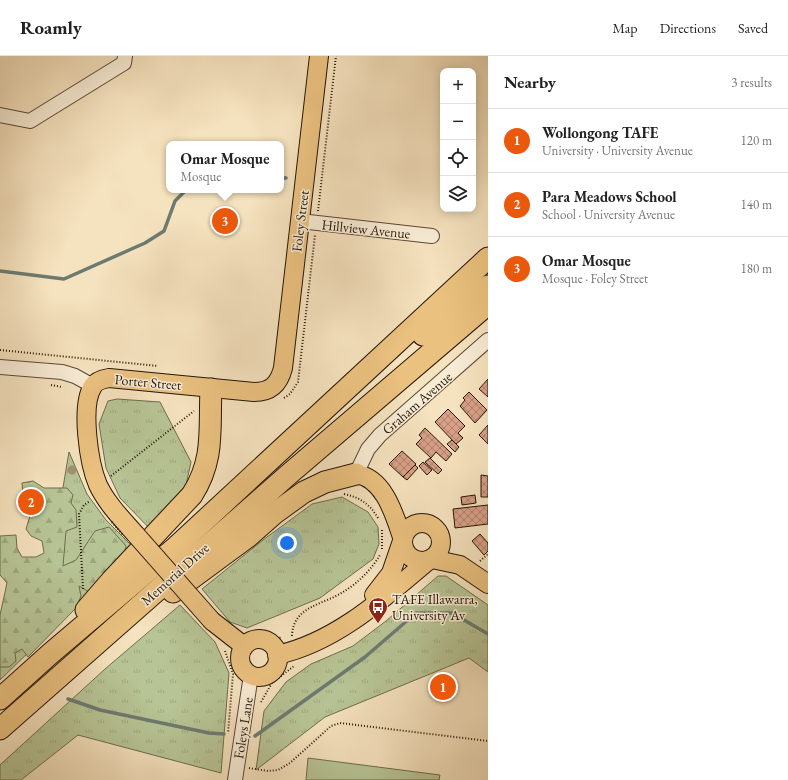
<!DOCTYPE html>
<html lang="en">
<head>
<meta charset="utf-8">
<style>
  body { margin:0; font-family:"EB Garamond",serif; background:#f2f2f2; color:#222 }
  .controls { position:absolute; right:12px; top:12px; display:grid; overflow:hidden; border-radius:8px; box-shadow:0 2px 10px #0003 }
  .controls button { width:36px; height:36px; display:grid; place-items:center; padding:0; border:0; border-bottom:1px solid #e0e0e0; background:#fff; color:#222; font:20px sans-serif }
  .you { position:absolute; left:287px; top:487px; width:14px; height:14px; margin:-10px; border:3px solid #fff; border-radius:50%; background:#1a73e8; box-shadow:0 0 0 6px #1a73e833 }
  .badge { display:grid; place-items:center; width:26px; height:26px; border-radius:50%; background:#ea580c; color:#fff; font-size:13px; font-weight:700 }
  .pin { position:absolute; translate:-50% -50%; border:2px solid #fff; box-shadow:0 1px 4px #0006 }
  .popup { position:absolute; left:166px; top:85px; width:118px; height:52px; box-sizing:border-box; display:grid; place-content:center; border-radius:8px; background:#fff; filter:drop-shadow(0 1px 3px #0005); font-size:13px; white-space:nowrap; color:#767676 }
  .popup b { font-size:15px; color:#222 }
  .popup::after { content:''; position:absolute; left:50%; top:100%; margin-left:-8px; border:8px solid transparent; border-top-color:#fff }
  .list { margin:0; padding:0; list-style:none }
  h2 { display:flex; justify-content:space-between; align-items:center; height:52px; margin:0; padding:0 16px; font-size:17px }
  h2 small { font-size:13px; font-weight:400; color:#767676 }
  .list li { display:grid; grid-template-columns:26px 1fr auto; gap:12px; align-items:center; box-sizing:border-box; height:64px; padding:0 16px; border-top:1px solid #e0e0e0 }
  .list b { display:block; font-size:15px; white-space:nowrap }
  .list p { margin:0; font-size:13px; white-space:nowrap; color:#767676 }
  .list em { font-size:13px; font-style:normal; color:#767676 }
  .icon { flex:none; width:22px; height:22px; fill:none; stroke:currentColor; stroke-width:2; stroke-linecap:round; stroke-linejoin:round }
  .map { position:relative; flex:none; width:488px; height:724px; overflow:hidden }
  header { display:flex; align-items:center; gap:24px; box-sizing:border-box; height:56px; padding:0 20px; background:#fff; border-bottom:1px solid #e0e0e0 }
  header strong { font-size:19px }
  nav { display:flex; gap:22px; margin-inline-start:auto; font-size:14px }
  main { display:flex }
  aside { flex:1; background:#fff }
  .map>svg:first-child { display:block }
</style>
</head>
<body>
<header>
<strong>Roamly</strong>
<nav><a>Map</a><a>Directions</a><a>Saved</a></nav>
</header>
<main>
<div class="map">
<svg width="488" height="724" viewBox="0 0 488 724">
  <defs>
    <pattern id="grass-tufts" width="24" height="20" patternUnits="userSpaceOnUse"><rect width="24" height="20" fill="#b7c495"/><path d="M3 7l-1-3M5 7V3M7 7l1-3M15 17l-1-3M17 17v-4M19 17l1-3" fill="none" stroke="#9da87f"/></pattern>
    <pattern id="forest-firs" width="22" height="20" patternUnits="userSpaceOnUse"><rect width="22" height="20" fill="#b7c495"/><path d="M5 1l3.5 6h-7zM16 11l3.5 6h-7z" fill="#9da87f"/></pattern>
    <pattern id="building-cross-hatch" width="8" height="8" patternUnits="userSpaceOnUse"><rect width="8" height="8" fill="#d8a087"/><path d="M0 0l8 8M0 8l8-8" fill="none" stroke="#af816c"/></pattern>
  </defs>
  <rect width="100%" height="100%" fill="#f5e2be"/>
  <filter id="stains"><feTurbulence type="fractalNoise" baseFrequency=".005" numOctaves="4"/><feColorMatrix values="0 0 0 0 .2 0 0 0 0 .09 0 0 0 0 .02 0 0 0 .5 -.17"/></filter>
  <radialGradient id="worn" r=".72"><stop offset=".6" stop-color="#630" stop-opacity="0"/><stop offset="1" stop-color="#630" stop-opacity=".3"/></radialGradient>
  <g fill="url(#grass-tufts)" stroke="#6e6c4e">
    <polygon points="117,343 160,346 191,406 183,443 154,477 120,442 106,412 99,368 108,345"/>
    <polygon points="69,396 87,438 106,464 135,493 0,624 0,584 47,526"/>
    <polygon points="342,441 368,456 378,471 379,488 373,503 320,542 247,572 230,566 202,533 263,484 312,448"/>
    <polygon points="438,520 446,520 488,549 488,616 469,602 325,661 256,714 264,655 286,626 311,608 353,590 386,565"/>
    <polygon points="180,549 215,586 229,617 221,717 78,679 21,724 0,724 0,709 105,613"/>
  </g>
  <polygon fill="url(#forest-firs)" stroke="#6e6c4e" points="33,425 44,432 67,432 73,439 71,447 76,454 77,471 66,475 63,510 76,504 95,475 109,471 126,490 123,505 91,537 79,530 81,540 76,552 28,601 22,593 15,597 16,605 9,611 0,611 0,559 7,527 0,519 0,480 16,479 17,492 22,501 36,501 44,497 42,485 31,480 26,473 30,460 23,440 22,427"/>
  <polygon fill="#b7c495" stroke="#6e6c4e" points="308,702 440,719 439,724 306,724"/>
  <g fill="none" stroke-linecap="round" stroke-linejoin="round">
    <g stroke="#6d7a71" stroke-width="3.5">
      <polyline points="281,122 286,122"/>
      <polyline points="0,215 64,223 145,187 164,175 175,145 186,134"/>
      <polyline points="68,643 100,654 209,677 224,678"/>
      <polyline points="255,680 365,601 416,557 452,557 488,578"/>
    </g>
  </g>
  <g fill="url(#building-cross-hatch)" stroke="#261507">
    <polygon points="488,323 488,341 479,333"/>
    <polygon points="469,336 487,354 475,367 460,350 465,344 463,342"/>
    <polygon points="448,353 465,370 458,377 463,382 456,388 435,366"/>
    <polygon points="488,369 488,388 479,379"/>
    <polygon points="425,372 452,398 446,405 436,396 431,402 416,388 422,382 419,379"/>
    <polygon points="452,384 459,391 455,396 447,388"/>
    <polygon points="402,395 416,408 403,421 389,408"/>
    <polygon points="430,402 442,414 438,418 425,406"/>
    <polygon points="423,406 432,414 427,419 419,410"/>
    <polygon points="415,409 418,412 407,424 403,421"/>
    <polygon points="481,419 488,420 488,441 481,441"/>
    <polygon points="475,439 476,447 462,449 461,441"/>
    <polygon points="488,449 488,468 455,472 453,453"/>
    <polygon points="480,478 488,487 488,495 484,499 472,485"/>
  </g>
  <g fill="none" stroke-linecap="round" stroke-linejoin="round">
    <defs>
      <g id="minor">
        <polyline points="0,59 30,65 124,7 125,0"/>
        <polyline points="300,165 432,180"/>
        <polyline points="0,311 62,316 75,320 93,330"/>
        <polyline points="356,418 368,393 380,379 488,284"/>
        <polyline points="235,724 251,619"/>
      </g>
      <g id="major">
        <path d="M356 418C385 422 395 461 403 484"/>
        <circle cx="422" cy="486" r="19"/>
        <path d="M137 480C123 464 107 448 98 429 89 408 80 350 93 330 96 325 103 323 109 322L254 336C271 336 279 328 283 312L319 0"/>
        <polyline points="432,503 460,509 488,528"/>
        <polyline points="374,539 391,517 402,485"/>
        <polyline points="212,565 244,590"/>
        <circle cx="259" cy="602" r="19"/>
        <path d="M277 599C336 586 384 542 429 504"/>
      </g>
      <g id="highway">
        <polyline points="423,279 488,230"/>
        <polyline points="173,536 249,480 275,457 304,436 325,426 356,418"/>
        <path d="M86 554 112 524 192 439C215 403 209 373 211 333"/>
        <polyline points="0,643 50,598 176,491 488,202"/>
        <polyline points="0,673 288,419 488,248"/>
      </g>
    </defs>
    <use href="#minor" stroke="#5a4835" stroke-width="16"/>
    <use href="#major" stroke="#261507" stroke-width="20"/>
    <use href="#highway" stroke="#261507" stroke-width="23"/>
    <g stroke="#261507" stroke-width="2" stroke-dasharray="1 2" stroke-linecap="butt">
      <polyline points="318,155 336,0"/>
      <polyline points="0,294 158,310"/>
      <polyline points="51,329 62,331"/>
      <polyline points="284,342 290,338 298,326 315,179"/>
      <polyline points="111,420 194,355"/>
      <path d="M344 438C359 441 370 448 378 462"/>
      <polyline points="382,493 382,473"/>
      <polyline points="480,505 488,498"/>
      <polyline points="83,533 79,458 84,449 90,445"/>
      <polyline points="250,576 281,582"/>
      <path d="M292 580C293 550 323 549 343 536 357 528 372 513 380 499"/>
      <polyline points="225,595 233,618 228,677"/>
      <polyline points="261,646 272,627 294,610"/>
      <polyline points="249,712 268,715 278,714 290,707 331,670 340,667 488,685"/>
    </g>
    <use href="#minor" stroke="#f8ecd5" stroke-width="14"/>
    <use href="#major" stroke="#eac17f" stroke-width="18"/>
    <use href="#highway" stroke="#eac17f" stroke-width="21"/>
    <defs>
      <polyline id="major-bridge" points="137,480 212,565"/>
    </defs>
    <use href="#major-bridge" stroke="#261507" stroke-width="20" stroke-linecap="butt"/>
    <polyline stroke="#261507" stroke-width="2" stroke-dasharray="1 2" stroke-linecap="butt" points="112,466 123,479"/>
    <use href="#major-bridge" stroke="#eac17f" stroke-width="18"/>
  </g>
  <circle fill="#9f9375" cx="72" cy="414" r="4.5"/>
  <defs>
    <symbol id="bus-pin" viewBox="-11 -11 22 30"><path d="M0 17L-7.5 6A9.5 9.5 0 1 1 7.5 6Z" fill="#8f2418" stroke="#f8ecd5"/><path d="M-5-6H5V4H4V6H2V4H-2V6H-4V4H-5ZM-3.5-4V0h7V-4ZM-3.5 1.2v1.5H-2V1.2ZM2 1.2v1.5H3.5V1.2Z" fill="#fff"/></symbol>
  </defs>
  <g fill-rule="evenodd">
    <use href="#bus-pin" x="367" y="540" width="22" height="30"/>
  </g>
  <g text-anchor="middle" stroke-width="3" stroke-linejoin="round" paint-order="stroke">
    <g font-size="14" fill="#261507" stroke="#f8ecd5">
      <text transform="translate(300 165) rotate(-83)" y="5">Foley Street</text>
      <text transform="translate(366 173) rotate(6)" y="5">Hillview Avenue</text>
      <text transform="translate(148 326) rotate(5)" y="5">Porter Street</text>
      <text transform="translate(417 347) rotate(-41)" y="5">Graham Avenue</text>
      <text transform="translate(175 518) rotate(-42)" y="5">Memorial Drive</text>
      <text transform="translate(243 672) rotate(-81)" y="5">Foleys Lane</text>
    </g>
    <g font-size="14" fill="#261507" stroke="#f8ecd5" text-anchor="start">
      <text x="392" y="548">TAFE Illawarra,<tspan x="392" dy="16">University Av</tspan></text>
    </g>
  </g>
  <rect width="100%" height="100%" filter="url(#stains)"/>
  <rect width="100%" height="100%" fill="url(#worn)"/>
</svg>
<div class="controls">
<button>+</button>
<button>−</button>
<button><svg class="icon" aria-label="locate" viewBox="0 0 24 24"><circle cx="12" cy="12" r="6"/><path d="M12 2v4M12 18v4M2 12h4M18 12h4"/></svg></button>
<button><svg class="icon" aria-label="layers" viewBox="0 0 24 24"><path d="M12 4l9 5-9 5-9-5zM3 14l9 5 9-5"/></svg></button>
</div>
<div class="you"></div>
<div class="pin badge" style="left:443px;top:631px">1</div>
<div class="pin badge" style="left:31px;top:446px">2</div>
<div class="pin badge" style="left:225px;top:165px">3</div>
<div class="popup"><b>Omar Mosque</b>Mosque</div>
</div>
<aside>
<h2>Nearby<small>3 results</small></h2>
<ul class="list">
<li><span class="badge">1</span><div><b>Wollongong TAFE</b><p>University · University Avenue</p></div><em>120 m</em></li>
<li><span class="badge">2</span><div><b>Para Meadows School</b><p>School · University Avenue</p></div><em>140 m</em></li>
<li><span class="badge">3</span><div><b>Omar Mosque</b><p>Mosque · Foley Street</p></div><em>180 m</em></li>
</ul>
</aside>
</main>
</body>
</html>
